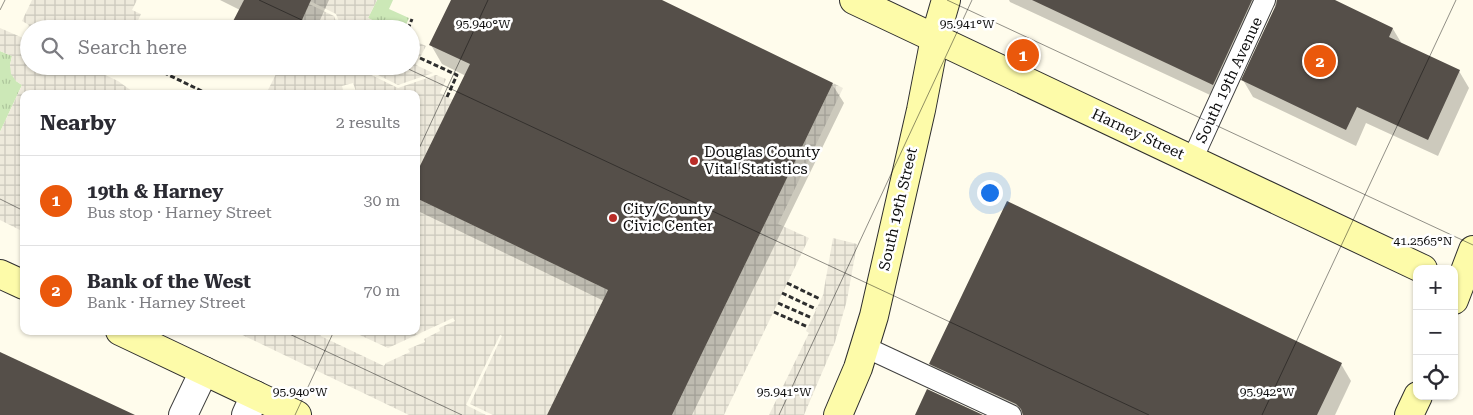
<!DOCTYPE html>
<html lang="en">
<head>
<meta charset="utf-8">
<style>
  body { margin:0; font-family:"Roboto Serif",serif; background:#f7f7f7; color:#2b2b33 }
  .controls { position:absolute; right:15px; bottom:15px; display:grid; overflow:hidden; border-radius:10px; box-shadow:0 1px 4px #0004 }
  .controls button { width:45px; height:45px; display:grid; place-items:center; padding:0; border:0; border-bottom:1px solid #e1e1e2; background:#fff; color:#2b2b33; font:25px sans-serif }
  .you { position:absolute; left:989px; top:192px; width:18px; height:18px; margin:-12px; border:4px solid #fff; border-radius:50%; background:#1a73e8; box-shadow:0 0 0 8px #1a73e833 }
  .badge { display:grid; place-items:center; width:32px; height:32px; border-radius:50%; background:#ea580c; color:#fff; font-size:16px; font-weight:700 }
  .pin { position:absolute; translate:-50% -50%; border:2px solid #fff; box-shadow:0 1px 5px #0006 }
  .list { margin:0; padding:0; list-style:none }
  h2 { display:flex; justify-content:space-between; align-items:center; height:65px; margin:0; padding:0 20px; font-size:21px }
  h2 small { font-size:16px; font-weight:400; color:#7c7c81 }
  .list li { display:grid; grid-template-columns:32px 1fr auto; gap:15px; align-items:center; box-sizing:border-box; height:90px; padding:0 20px; border-top:1px solid #e1e1e2 }
  .list b { display:block; font-size:19px; white-space:nowrap }
  .list p { margin:0; font-size:16px; white-space:nowrap; color:#7c7c81 }
  .list em { font-size:16px; font-style:normal; color:#7c7c81 }
  .icon { flex:none; width:28px; height:28px; fill:none; stroke:currentColor; stroke-width:2; stroke-linecap:round; stroke-linejoin:round }
  .map { position:relative; flex:none; width:1473px; height:415px; overflow:hidden }
  .search { position:absolute; background:#fff; box-shadow:0 1px 4px #0004; left:20px; top:20px; width:400px; height:55px; display:flex; align-items:center; gap:12px; box-sizing:border-box; padding:0 18px; border-radius:28px; color:#7c7c81; font-size:19px }
  .panel { position:absolute; background:#fff; box-shadow:0 1px 4px #0004; left:20px; top:90px; width:400px; height:245px; border-radius:10px }
  .map>svg:first-child { display:block }
</style>
</head>
<body>
<div class="map">
<svg width="1473" height="415" viewBox="0 0 1473 415">
  <defs>
    <pattern id="grass-tufts" width="24" height="20" patternUnits="userSpaceOnUse" patternTransform="scale(1.25)"><rect width="24" height="20" fill="#cce8b7"/><path d="M3 7l-1-3M5 7V3M7 7l1-3M15 17l-1-3M17 17v-4M19 17l1-3" fill="none" stroke="#aec69c"/></pattern>
    <pattern id="plaza-grid" width="8" height="8" patternUnits="userSpaceOnUse" patternTransform="scale(1.25)"><rect width="8" height="8" fill="#eeeadc"/><path d="M0 4h8M4 0v8" fill="none" stroke="#cbc8bc"/></pattern>
  </defs>
  <rect width="100%" height="100%" fill="#fffcec"/>
  <g fill="url(#grass-tufts)">
    <polygon points="377,0 393,0 389,9 409,18 404,29 390,29 368,18"/>
    <polygon points="0,51 12,56 10,65 16,81 22,85 0,132"/>
  </g>
  <g fill="url(#plaza-grid)">
    <polygon points="32,0 137,0 132,10 141,14 134,29 29,29 29,66 106,66 103,74 118,81 136,94 24,94 24,232 0,220 0,132 22,85 16,81 11,74 10,65 12,56 0,51 0,28 23,38 29,25 22,21"/>
    <polygon points="311,0 377,0 368,18 390,29 342,29 336,14 310,1"/>
    <polygon points="309,4 334,16 339,29 298,29"/>
    <polygon points="411,39 426,46 416,65 433,73 398,85 360,66 411,66"/>
    <polygon points="280,66 353,66 398,88 436,75 446,79 440,93 453,100 416,174 416,125 419,124 416,116 416,94 357,94 353,83 342,86 344,94 266,94"/>
    <polygon points="833,83 843,88 778,224 809,238 724,415 672,415"/>
    <polygon points="416,198 608,290 547,415 493,415 470,404 502,336 500,335 466,405 486,415 409,415 234,331 310,331 384,366 386,363 410,352 408,349 425,342 424,339 440,331 439,328 455,321 453,318 388,348 351,331 416,331"/>
    <polygon points="833,238 857,244 847,300 835,342 804,415 769,415 809,333 806,331 823,295"/>
  </g>
  <g fill="#0003">
    <polygon points="220,0 329,0 316,29 230,29 240,10"/>
    <polygon points="452,0 659,0 832,84 844,103 692,415 548,415 604,301 420,212 416,207 416,177 466,76 442,64 431,45"/>
    <polygon points="1009,0 1332,0 1393,29 1402,44 1459,71 1469,88 1438,156 1366,123 1356,146 1253,97 1243,80 1277,6 1268,7 1223,101 1010,2"/>
    <polygon points="278,66 298,66 295,74"/>
    <polygon points="930,364 1341,364 1351,381 1335,415 1013,415 940,381"/>
  </g>
  <g fill="#554f49">
    <polygon points="244,0 311,0 298,29 229,29"/>
    <polygon points="451,0 662,0 833,83 672,415 547,415 608,290 416,198 416,174 470,64 429,45"/>
    <polygon points="1032,0 1252,0 1213,85"/>
    <polygon points="1277,0 1335,0 1393,28 1389,37 1460,70 1428,140 1357,107 1346,130 1241,80 1276,5"/>
    <polygon points="1007,201 1342,363 1317,415 1023,415 1021,409 1016,404 929,364"/>
    <polygon points="0,352 135,415 0,415"/>
    <polygon points="927,389 983,415 915,415"/>
  </g>
  <g fill="none" stroke-linecap="round" stroke-linejoin="round">
    <defs>
      <g id="lane">
        <polyline points="1192,160 1265,0"/>
        <polyline points="865,347 1011,415"/>
      </g>
      <g id="street">
        <polyline points="183,415 204,371"/>
        <polyline points="246,415 255,395"/>
      </g>
      <g id="secondary">
        <polyline points="854,0 1423,269"/>
        <polyline points="0,274 24,285"/>
        <polyline points="1454,300 1473,250"/>
        <polyline points="120,331 297,415"/>
        <polyline points="838,415 858,368 874,316 921,110 935,38 946,0"/>
        <polyline points="1409,415 1418,396"/>
      </g>
    </defs>
    <use href="#lane" stroke="#3f3f3f" stroke-width="22"/>
    <use href="#street" stroke="#3f3f3f" stroke-width="30"/>
    <use href="#secondary" stroke="#2e2e2e" stroke-width="30"/>
    <g stroke="#2e2e2e" stroke-width="3" stroke-dasharray="5 2.5" stroke-linecap="butt">
      <polyline points="408,29 412,19"/>
      <polyline points="420,58 457,75 447,97"/>
      <polyline points="150,66 208,94"/>
      <polyline points="787,283 820,299"/>
      <polyline points="782,293 816,309"/>
      <polyline points="778,303 812,318"/>
      <polyline points="774,312 808,327"/>
      <polyline points="319,335 320,331"/>
    </g>
    <use href="#lane" stroke="#fff" stroke-width="20"/>
    <use href="#street" stroke="#fff" stroke-width="28"/>
    <use href="#secondary" stroke="#fdfba9" stroke-width="28"/>
  </g>
  <path fill="none" stroke="#0c0c0c" stroke-width="1" stroke-opacity="0.45" d="M259 0 321 29M947 0 1473 245M0 10 5 0M402 66 1149 415M416 155 488 0M0 199 24 211M283 331 462 415M295 415 334 331M779 415 972 0M1262 415 1456 0"/>
  <g fill="#b92d28" stroke="#fff" stroke-width="2">
    <circle cx="694" cy="161" r="5"/>
    <circle cx="613" cy="218" r="5"/>
  </g>
  <g text-anchor="middle" stroke-width="5" stroke-linejoin="round" paint-order="stroke">
    <g font-size="15" fill="#0c0c0c" stroke="#fff">
      <text transform="translate(1229 80) rotate(-65)" y="5">South 19th Avenue</text>
      <text transform="translate(1138 134) rotate(25)" y="5">Harney Street</text>
      <text transform="translate(898 209) rotate(-77)" y="5">South 19th Street</text>
    </g>
    <g font-size="15" fill="#0c0c0c" stroke="#fff" text-anchor="start">
      <text x="704" y="157">Douglas County<tspan x="704" dy="17">Vital Statistics</tspan></text>
      <text x="623" y="214">City/County<tspan x="623" dy="17">Civic Center</tspan></text>
    </g>
  </g>
  <g font-size="12" text-anchor="middle" fill="#0c0c0c" stroke="#fff" stroke-width="5" stroke-linejoin="round" paint-order="stroke">
    <text x="483" y="28">95.940°W</text>
    <text x="967" y="28">95.941°W</text>
    <text x="1423" y="245">41.2565°N</text>
    <text x="300" y="396">95.940°W</text>
    <text x="784" y="396">95.941°W</text>
    <text x="1267" y="396">95.942°W</text>
  </g>
</svg>
<div class="controls">
<button>+</button>
<button>−</button>
<button><svg class="icon" aria-label="locate" viewBox="0 0 24 24"><circle cx="12" cy="12" r="6"/><path d="M12 2v4M12 18v4M2 12h4M18 12h4"/></svg></button>
</div>
<div class="you"></div>
<div class="pin badge" style="left:1023px;top:55px">1</div>
<div class="pin badge" style="left:1320px;top:61px">2</div>
<div class="search"><svg class="icon" aria-label="search" viewBox="0 0 24 24"><circle cx="10" cy="10" r="6"/><path d="M15 15l6 6"/></svg>Search here</div>
<section class="panel">
<h2>Nearby<small>2 results</small></h2>
<ul class="list">
<li><span class="badge">1</span><div><b>19th &amp; Harney</b><p>Bus stop · Harney Street</p></div><em>30 m</em></li>
<li><span class="badge">2</span><div><b>Bank of the West</b><p>Bank · Harney Street</p></div><em>70 m</em></li>
</ul>
</section>
</div>
</body>
</html>
